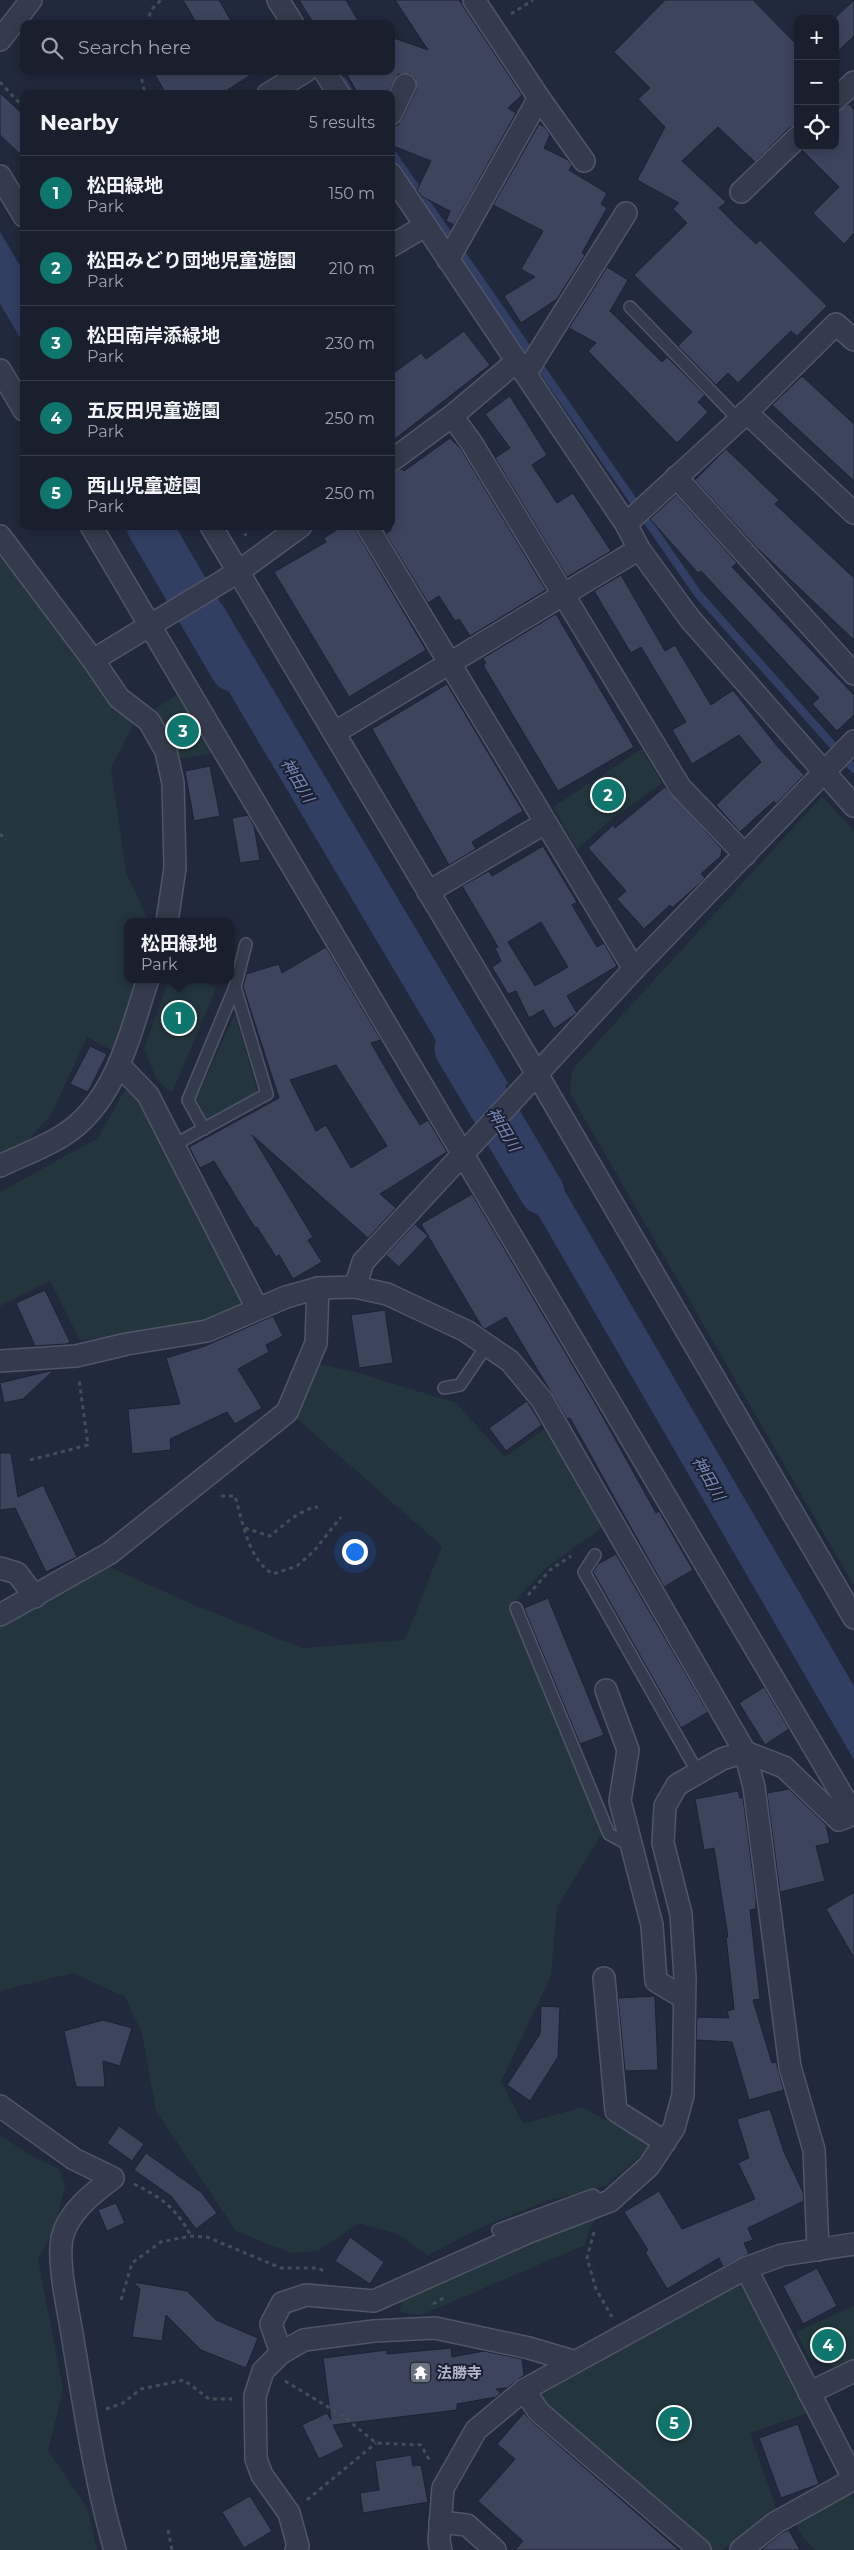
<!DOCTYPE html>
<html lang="en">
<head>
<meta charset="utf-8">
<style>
  body { margin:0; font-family:Montserrat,"Noto Sans JP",sans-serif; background:#222735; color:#f1f3f6 }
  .controls { position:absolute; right:15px; top:15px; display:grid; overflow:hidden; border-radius:10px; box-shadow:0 2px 12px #0003 }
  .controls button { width:45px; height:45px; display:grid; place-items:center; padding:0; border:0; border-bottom:1px solid #373d49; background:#191f2d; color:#f1f3f6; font:25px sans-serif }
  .you { position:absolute; left:354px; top:1551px; width:18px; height:18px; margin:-12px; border:4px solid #fff; border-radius:50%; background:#1a73e8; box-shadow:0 0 0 8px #1a73e833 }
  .badge { display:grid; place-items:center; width:32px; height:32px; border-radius:50%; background:#0f766e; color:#fff; font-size:16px; font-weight:700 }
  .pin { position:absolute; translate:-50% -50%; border:2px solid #fff; box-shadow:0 1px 5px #0006 }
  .popup { position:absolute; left:124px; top:918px; width:110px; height:65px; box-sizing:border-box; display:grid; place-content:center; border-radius:10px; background:#191f2d; filter:drop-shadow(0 1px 4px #0005); font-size:16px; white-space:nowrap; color:#9fa2aa }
  .popup b { font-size:19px; color:#f1f3f6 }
  .popup::after { content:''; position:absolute; left:50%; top:100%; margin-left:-10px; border:10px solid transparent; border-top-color:#191f2d }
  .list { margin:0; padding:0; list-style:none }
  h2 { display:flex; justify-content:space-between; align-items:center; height:65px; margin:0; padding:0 20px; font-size:21px }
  h2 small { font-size:16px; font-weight:400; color:#9fa2aa }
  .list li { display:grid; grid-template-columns:32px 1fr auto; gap:15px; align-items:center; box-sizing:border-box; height:75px; padding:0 20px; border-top:1px solid #373d49 }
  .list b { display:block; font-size:19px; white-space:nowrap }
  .list p { margin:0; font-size:16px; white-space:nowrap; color:#9fa2aa }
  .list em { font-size:16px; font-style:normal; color:#9fa2aa }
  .icon { flex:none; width:28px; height:28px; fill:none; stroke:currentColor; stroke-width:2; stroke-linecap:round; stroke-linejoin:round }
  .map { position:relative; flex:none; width:854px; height:2550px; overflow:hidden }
  .search { position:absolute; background:#191f2d; box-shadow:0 2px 12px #0003; left:20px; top:20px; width:375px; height:55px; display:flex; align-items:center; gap:12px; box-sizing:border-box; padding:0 18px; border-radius:10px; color:#9fa2aa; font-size:19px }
  .panel { position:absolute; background:#191f2d; box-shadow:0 2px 12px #0003; left:20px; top:90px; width:375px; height:440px; border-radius:10px }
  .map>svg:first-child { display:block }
</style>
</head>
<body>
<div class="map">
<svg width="854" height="2550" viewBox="0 0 854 2550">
  <rect width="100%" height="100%" fill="#21293c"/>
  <g fill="#23363d">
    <polygon points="0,551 133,725 111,768 126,872 149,922 128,922 128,979 136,979 113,1051 87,1037 51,1115 27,1141 0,1155"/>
    <polygon points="178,694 212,754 182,758 155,709"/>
    <polygon points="642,749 662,783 614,817 577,849 553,807"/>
    <polygon points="822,796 854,831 854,1586 570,1093 572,1070"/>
    <polygon points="169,979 197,979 216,988 172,1093 157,1080 144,1049"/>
    <polygon points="235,1014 258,1094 207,1122 196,1098"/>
    <polygon points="126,1088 141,1099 247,1306 187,1328 80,1340 50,1281 0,1306 0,1192 98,1138"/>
    <polygon points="319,1364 359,1373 456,1403 505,1457 550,1425 607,1524 547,1567 508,1608 603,1832 557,1907 551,1976 501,2081 523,2124 582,2107 653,2146 605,2186 549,2200 489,2224 428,2255 397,2234 359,2223 318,2251 291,2253 236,2231 156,2111 142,2033 125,1997 73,1973 0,1991 0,1626 110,1567 194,1605 302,1648 405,1640 442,1546 296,1418"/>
    <polygon points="0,2136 34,2157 59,2169 65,2186 55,2227 38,2259 63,2389 48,2451 87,2507 97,2550 0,2550"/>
    <polygon points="599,2213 589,2230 585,2245 421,2315 399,2312 402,2302 420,2294 437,2282"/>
    <polygon points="743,2282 811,2412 750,2433 777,2510 722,2550 711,2550 539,2396"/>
    <polygon points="854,2306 854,2358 835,2367 809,2358 796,2332"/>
    <polygon points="850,2493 854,2500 854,2550 816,2550 805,2540 795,2524 803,2517"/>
  </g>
  <g fill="#313f62">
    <polygon points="0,232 24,272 24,344 0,304"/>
    <polygon points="132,526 175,526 200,570 169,589"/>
    <polygon points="222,604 508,1083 479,1113 188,623"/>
    <polygon points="525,1123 854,1686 854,1760 500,1149"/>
  </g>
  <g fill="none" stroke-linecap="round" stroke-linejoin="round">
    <g stroke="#313f62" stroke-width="8">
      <polyline points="343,81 351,94"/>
      <polyline points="391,152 698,594 854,769"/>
    </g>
    <g stroke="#313f62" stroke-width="45">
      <polyline points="149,526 233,669"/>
      <polyline points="457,1049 542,1192"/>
    </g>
  </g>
  <g fill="#3c455c" stroke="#1c2233" fill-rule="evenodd">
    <polygon points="183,0 219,0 233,24 197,24"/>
    <polygon points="299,0 346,0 360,24 314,24"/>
    <polygon points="395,0 459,0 522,95 508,108 516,113 454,225 446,221 450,211 421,196 417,190 431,161 391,145 391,126 398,125 402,119 416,90 415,78 410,74 398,74 387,94 358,94 345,71 391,71 391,37 428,50"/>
    <polygon points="665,0 753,0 798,46 798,125 789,128 755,162 718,127 682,161 726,202 719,208 734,223 756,244 760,240 827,306 797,336 791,331 738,383 728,373 716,385 678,346 692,332 634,275 687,223 673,209 679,203 637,180 665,127 638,99 650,88 614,52"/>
    <polygon points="854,0 854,36 835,54 835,18"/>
    <polygon points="153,71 257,71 221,94 166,94"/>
    <polygon points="0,93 24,115 24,158 0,135"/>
    <polygon points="849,104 854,110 854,233 844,244 813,213 839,187 802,150 806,146 835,146 835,112"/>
    <polygon points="539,124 545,127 550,135 544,148 568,160 572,165 569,170 607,193 601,204 607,208 582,253 585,255 557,299 521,323 504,296 535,277 521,269 543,231 493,205"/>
    <polygon points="607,267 628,280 610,311 662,362 667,357 705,395 698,402 708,412 677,443 588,351 596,343 569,328"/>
    <polygon points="464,331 490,365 391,442 391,375 421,353 426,359"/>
    <polygon points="802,376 854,424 854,481 772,405"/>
    <polygon points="510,396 547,455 532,465 557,503 573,493 611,551 567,577 495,458 510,448 485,414"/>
    <polygon points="450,438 461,449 546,590 470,636 459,619 455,621 439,596 428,603 386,534 391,530 391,473 402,469 404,471"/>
    <polygon points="726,449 779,500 775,504 854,578 854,640 755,546 695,480"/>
    <polygon points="676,495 737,563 732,567 854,695 854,715 837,731 812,704 819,698 701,571 698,573 650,519"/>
    <polygon points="343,526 353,526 426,650 349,697 274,572 326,542 324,538"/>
    <polygon points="621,575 665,651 675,645 711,705 733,690 777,746 804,775 776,804 774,801 740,832 716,805 761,762 739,735 692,764 672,730 686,722 641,647 631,653 594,591"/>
    <polygon points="556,614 634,747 558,791 483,665 486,663 483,658"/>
    <polygon points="447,684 523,811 472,842 476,849 449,865 372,729"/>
    <polygon points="210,766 220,816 194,821 185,771"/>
    <polygon points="665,787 722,849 721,856 701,874 705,878 700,883 672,908 670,905 644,929 617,899 626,891 588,848 613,825 615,828"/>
    <polygon points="248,815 254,826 260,860 240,863 232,818"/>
    <path d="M543 846 577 902 572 905 597 947 604 943 617 966 567 996 577 1013 554 1029 543 1010 529 1018 516 991 508 994 492 967 501 961 495 948 498 947 462 886 489 871 492 876ZM541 922 568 967 535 986 508 942Z"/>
    <path d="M326 947 381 1040 371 1043 400 1093 420 1125 428 1120 447 1152 380 1194 396 1208 368 1238 252 1135 313 1237 308 1240 322 1262 293 1279 279 1255 276 1257 257 1227 255 1228 214 1161 200 1168 189 1147 279 1098 243 987 246 974 279 964 282 973ZM336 1065 387 1146 351 1168 326 1125 316 1131 290 1080Z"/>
    <polygon points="90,1046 107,1054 88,1092 70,1084"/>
    <polygon points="472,1194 595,1403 656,1513 659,1511 693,1570 664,1587 570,1418 567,1419 506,1317 485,1329 482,1327 421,1224"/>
    <polygon points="415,1224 428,1236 399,1267 386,1255"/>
    <polygon points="45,1290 70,1342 66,1344 35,1346 16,1303"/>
    <polygon points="385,1310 393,1363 359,1368 351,1315"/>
    <polygon points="273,1316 283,1336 266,1345 269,1352 238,1369 262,1408 235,1424 227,1412 170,1439 171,1450 132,1454 128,1409 180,1404 166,1358 205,1346"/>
    <polygon points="54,1370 23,1399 4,1403 0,1383"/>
    <polygon points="527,1401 542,1425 506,1451 489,1428"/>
    <polygon points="0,1453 11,1453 18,1497 43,1485 77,1557 46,1572 15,1508 0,1510"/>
    <polygon points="616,1554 708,1712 681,1728 593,1572 598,1564"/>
    <polygon points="548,1598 604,1735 580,1744 524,1608"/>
    <polygon points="764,1687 789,1729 765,1745 739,1703"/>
    <polygon points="789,1789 826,1825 830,1843 816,1846 825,1881 780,1892 767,1793"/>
    <polygon points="738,1791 740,1798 743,1798 756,1898 756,1909 750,1910 760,1999 753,2000 772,2063 776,2062 784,2090 749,2100 732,2042 696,2040 697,2017 729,2018 727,2011 734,2009 726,1937 728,1937 714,1848 704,1850 695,1799"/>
    <polygon points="854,1892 854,1958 826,1909"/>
    <polygon points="655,1996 658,2070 625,2071 618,1998"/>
    <polygon points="541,2006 560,2007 558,2057 530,2101 507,2085 540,2034"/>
    <polygon points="103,2020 132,2028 120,2066 103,2061 105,2087 76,2087 64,2031"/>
    <polygon points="770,2109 784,2152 803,2192 804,2201 748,2228 753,2240 744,2243 749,2254 723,2267 719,2258 667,2289 645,2252 648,2250 624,2212 659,2191 682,2229 755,2199 738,2163 749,2158 737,2119"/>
    <polygon points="119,2126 144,2144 132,2161 107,2143"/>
    <polygon points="146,2153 201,2192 217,2213 196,2229 172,2197 134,2170"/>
    <polygon points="116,2203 125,2223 107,2231 98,2210"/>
    <polygon points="350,2237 384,2262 370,2284 335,2261"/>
    <polygon points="817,2268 837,2306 803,2324 783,2286"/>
    <polygon points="133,2282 187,2291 216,2320 258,2338 246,2368 201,2350 166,2315 162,2341 132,2337 140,2289"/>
    <polygon points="451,2348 452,2357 484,2351 522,2359 524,2375 507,2388 496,2389 501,2393 496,2397 457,2404 457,2410 333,2425 344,2447 319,2459 302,2425 327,2413 331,2420 323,2358 387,2350 387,2354"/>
    <polygon points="524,2413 531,2421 679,2550 515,2550 523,2541 478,2501 515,2459 497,2444"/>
    <polygon points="798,2424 819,2484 781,2498 759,2438"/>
    <polygon points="411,2455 413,2466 421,2465 428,2502 363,2513 360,2493 379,2490 375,2461"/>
    <polygon points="250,2496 272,2531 244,2548 222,2512"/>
    <polygon points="789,2530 800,2550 761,2550 782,2533"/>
  </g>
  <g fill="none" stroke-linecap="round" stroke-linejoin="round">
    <defs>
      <g id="service">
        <polyline points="630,307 739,420"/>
        <polyline points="204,1129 188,1100 235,987"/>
        <polyline points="174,1145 267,1094 235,987 246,944"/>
        <polyline points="444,1388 460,1385 487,1345"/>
        <polyline points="595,1555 584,1572 698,1773"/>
        <polyline points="516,1608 609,1834 631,1846"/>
        <polyline points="498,2230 593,2195 604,2204"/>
      </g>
      <g id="minor">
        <polyline points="278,0 293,24"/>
        <polyline points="0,40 31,0"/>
        <polyline points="324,71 339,94"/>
        <polyline points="268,94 306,71"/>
        <polyline points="539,98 584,161"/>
        <polyline points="835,100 854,82"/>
        <polyline points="391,114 405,85"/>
        <polyline points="391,174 626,524 639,549 690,619 854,806"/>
        <polyline points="0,176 24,216"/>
        <polyline points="741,192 798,137"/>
        <polyline points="391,246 425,226"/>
        <polyline points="448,260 539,98 474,0"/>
        <polyline points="0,370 24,410"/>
        <polyline points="526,373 626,213"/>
        <polyline points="746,412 854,513"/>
        <polyline points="452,416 471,442 680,787 745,855"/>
        <polyline points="391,461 452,416 517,361"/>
        <polyline points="676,477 854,674"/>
        <polyline points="626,524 739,420 836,324 854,340"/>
        <polyline points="91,526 854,1815"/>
        <polyline points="211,526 537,1074 854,1618"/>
        <polyline points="367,526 634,969"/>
        <polyline points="0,536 93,660 119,698 149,721 166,751 173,783 175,868 167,922"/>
        <polyline points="93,660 238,572 301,526"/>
        <polyline points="334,733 639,549"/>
        <polyline points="428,892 545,823"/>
        <polyline points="119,1065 148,1095 257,1308"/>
        <path d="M0 1166C20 1156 43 1148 62 1136 115 1104 130 1034 148 979"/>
        <polyline points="355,1287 363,1262 634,969 854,741"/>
        <polyline points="0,1361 76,1356 127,1344 207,1331 286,1297 318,1288 355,1287 387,1294 466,1331 510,1361 542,1400 745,1752 754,1787 790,2067 814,2150 818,2250"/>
        <polyline points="0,1568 17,1573 35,1597"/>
        <polyline points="0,1615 110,1553 287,1412 316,1343 318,1288"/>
        <polyline points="606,1690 628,1750 620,1801 652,1925 656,1981 684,1998"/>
        <polyline points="604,1978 616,2111 665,2142"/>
        <path d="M0 2106 74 2159 113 2178C93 2193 68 2212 62 2238 57 2264 69 2313 73 2340 85 2411 95 2481 115 2550"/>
        <polyline points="746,2268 854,2480"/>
        <polyline points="281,2353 271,2324 282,2303 306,2295 374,2301 529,2232 610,2201 649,2166 674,2128 683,2095 685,1978 681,1914 663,1843 665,1806 677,1785 722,1759 745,1752 784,1767 839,1820 853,1814"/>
        <polyline points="524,2390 539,2412 700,2550"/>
        <polyline points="809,2393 854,2371"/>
        <polyline points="440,2522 467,2525 495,2550"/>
        <polyline points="296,2550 298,2546 289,2513 262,2475 256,2459 255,2396 263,2371 281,2353 304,2340 374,2331 435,2328 529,2348 573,2361"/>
        <polyline points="441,2550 439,2541 443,2488 476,2430 524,2390 746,2268 782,2255 854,2244"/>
        <polyline points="741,2550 775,2523 854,2479"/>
      </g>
    </defs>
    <use href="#service" stroke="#505667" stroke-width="14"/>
    <use href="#minor" stroke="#505667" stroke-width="24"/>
    <g stroke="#3d5257" stroke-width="3" stroke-dasharray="4 4" stroke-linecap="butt">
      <polyline points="511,14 533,0"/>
      <polyline points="147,24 151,10 161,0"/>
      <polyline points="140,71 145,94"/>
      <polyline points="0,82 24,108"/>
      <polyline points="242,526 246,536"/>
      <polyline points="0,834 6,840"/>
      <polyline points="30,1460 88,1445 79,1379"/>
      <path d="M221 1496H235C243 1523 248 1559 273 1574L297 1566 314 1551 341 1517"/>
      <path d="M245 1528 270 1536C283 1526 301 1508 318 1507"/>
      <polyline points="528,1595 550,1570 571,1556"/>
      <path d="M134 2184C162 2198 176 2208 191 2236"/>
      <polyline points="594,2232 587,2258 596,2289 612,2317"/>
      <polyline points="121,2300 132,2263 161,2242 191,2236 207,2237 281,2268 318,2268 326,2272"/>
      <polyline points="433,2304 445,2297"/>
      <polyline points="285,2381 343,2416 376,2443 421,2445 431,2463"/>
      <polyline points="106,2409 123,2403 141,2389 184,2380 209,2399 232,2399"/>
      <polyline points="307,2500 376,2443"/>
      <polyline points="168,2530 172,2550"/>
    </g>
    <use href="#service" stroke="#343b4c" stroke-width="11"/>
    <use href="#minor" stroke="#343b4c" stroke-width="21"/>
  </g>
  <defs>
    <symbol id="temple-square" viewBox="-11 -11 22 22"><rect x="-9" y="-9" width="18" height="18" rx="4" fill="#6b7280" stroke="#1a2031"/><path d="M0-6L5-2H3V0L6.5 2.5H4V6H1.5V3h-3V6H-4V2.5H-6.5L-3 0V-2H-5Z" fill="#fff"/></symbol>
  </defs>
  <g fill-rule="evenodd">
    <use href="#temple-square" x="408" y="2360" width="25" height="25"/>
  </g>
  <g text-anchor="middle" stroke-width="4" stroke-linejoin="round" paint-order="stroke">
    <g font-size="15" font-weight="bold" fill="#b0b6c8" stroke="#1a2031" text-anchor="start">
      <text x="437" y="2378">法勝寺</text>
    </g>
    <g font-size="16" font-style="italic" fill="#7587b2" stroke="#1a2031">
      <text transform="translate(298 780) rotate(59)" y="6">神田川</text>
      <text transform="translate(504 1129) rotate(59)" y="6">神田川</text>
      <text transform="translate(709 1478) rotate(60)" y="6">神田川</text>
    </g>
  </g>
</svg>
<div class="controls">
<button>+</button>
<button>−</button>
<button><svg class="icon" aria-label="locate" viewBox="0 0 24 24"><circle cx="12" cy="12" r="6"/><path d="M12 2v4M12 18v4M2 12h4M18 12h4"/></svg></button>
</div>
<div class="you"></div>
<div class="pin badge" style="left:179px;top:1018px">1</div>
<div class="popup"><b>松田緑地</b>Park</div>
<div class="pin badge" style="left:608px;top:795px">2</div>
<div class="pin badge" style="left:183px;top:731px">3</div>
<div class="pin badge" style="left:828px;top:2345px">4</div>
<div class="pin badge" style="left:674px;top:2423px">5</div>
<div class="search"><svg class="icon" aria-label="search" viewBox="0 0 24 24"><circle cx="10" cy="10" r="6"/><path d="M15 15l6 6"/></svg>Search here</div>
<section class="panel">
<h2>Nearby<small>5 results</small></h2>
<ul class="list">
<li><span class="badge">1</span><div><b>松田緑地</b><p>Park</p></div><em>150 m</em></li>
<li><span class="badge">2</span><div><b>松田みどり団地児童遊園</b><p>Park</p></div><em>210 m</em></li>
<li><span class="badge">3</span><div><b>松田南岸添緑地</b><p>Park</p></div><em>230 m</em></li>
<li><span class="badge">4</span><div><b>五反田児童遊園</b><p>Park</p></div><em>250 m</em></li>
<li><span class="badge">5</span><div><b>西山児童遊園</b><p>Park</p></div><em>250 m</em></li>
</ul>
</section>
</div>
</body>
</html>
